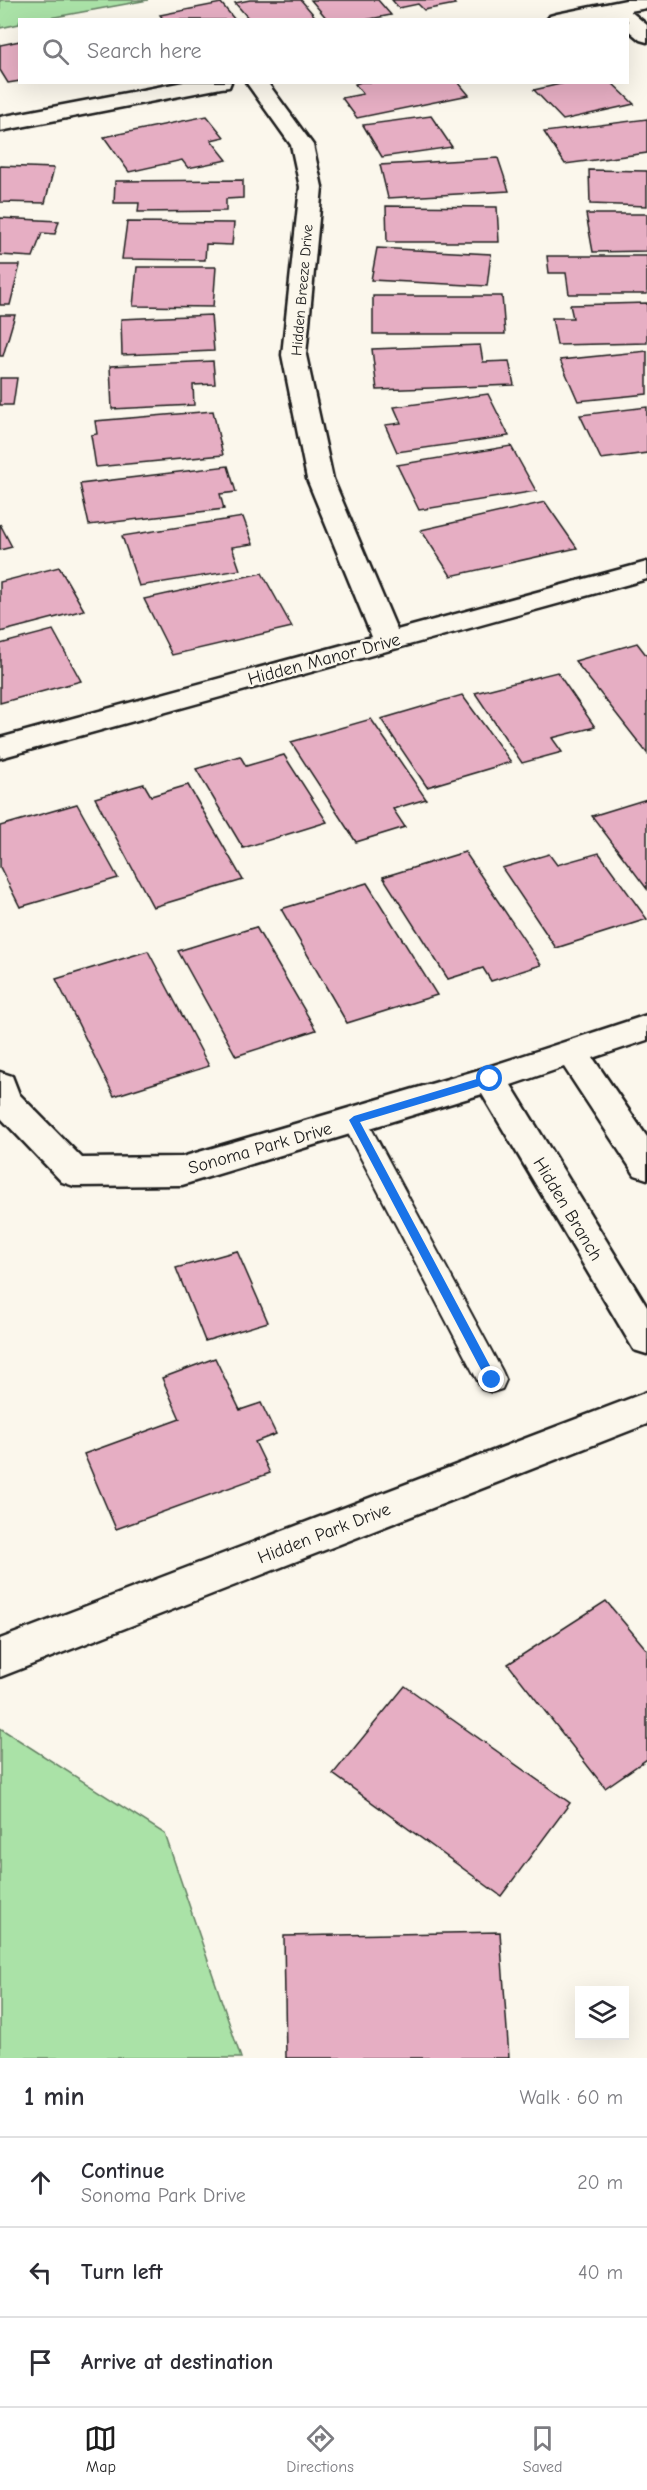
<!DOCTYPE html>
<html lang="en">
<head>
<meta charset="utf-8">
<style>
  body { margin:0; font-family:"Comic Neue",sans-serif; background:#f2f2f3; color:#2b2b33 }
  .controls { position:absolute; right:18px; bottom:18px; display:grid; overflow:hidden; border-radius:0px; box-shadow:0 6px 24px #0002 }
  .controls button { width:54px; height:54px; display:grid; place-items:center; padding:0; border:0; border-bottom:2px solid #e1e1e2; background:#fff; color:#2b2b33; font:30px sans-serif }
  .stop { position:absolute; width:18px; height:18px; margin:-14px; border:4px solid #1a73e8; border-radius:50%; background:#fff }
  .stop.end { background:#1a73e8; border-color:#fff; box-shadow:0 2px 6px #0008 }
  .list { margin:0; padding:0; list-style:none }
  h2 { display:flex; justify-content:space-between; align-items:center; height:78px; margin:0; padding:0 24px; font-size:26px }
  h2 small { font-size:20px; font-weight:400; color:#7c7c81 }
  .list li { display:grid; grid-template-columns:39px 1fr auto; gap:18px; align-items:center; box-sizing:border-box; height:90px; padding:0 24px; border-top:2px solid #e1e1e2 }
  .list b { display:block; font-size:22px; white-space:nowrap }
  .list p { margin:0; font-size:20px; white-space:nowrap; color:#7c7c81 }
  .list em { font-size:20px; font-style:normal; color:#7c7c81 }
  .icon { flex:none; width:33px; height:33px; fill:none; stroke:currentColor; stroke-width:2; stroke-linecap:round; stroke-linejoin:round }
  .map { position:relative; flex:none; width:647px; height:2058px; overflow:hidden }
  .search { position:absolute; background:#fff; box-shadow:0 6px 24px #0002; left:18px; right:18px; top:18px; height:66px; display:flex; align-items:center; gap:15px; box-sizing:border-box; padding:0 21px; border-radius:0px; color:#7c7c81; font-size:22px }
  .sheet { height:348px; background:#fff }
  nav { display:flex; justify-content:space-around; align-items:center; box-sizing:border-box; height:84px; border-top:2px solid #e1e1e2; background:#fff; font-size:16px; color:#7c7c81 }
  nav a { display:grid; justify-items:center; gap:3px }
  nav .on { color:#1c1c1c }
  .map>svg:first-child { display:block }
</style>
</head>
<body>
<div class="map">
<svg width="647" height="2058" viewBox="0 0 647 2058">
  <rect width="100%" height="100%" fill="#fbf7ec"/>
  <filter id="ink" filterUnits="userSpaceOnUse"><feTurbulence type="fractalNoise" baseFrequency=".0167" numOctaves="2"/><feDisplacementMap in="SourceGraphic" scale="12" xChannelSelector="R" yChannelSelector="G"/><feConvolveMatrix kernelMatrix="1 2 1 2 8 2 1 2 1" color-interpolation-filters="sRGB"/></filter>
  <g filter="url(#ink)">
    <g fill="#aae2a7" stroke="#637f62" stroke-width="1.5">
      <polygon points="0,0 148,0 44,19 20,20 19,24 0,28"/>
      <polygon points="0,1728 165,1834 241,2058 0,2058"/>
    </g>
    <g fill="#e6aec3" stroke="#1c1c1c" stroke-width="1.5">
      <polygon points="250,0 301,0 318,20 250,20 235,3"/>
      <polygon points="311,0 378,0 391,15 365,20 328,20"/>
      <polygon points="392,0 451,0 455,4 424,10 418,4 399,8"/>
      <polygon points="221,3 235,20 164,20 160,15"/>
      <polygon points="20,41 20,81 8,83 0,70 0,45"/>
      <polygon points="361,82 458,82 469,95 357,118 342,98 363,94 355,84"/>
      <polygon points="569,82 611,82 634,104 563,120 534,90"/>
      <polygon points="207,116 224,137 211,140 227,160 188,168 182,160 129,172 104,137"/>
      <polygon points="431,116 452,147 382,157 363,125"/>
      <polygon points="647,119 647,153 565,164 544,132"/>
      <polygon points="498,158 509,191 388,198 380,165"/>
      <polygon points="0,166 54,168 45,203 0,202"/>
      <polygon points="589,170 647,171 647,206 590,204"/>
      <polygon points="243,180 243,198 226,199 226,211 138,212 139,203 114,203 115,181"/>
      <polygon points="386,206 497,207 499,242 387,242"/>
      <polygon points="586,214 647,214 647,251 593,252"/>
      <polygon points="0,218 59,221 55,234 42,233 33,257 0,255"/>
      <polygon points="127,222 234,223 232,245 206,244 205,260 122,259"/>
      <polygon points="377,248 491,254 487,286 371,280"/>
      <polygon points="547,256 647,256 647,294 569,294 566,273 549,273"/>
      <polygon points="0,265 20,265 10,305 0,305"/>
      <polygon points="137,267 216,267 213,307 133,306"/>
      <polygon points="373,296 502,296 505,334 373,334"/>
      <polygon points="647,303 647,343 557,345 552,318 573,318 570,305"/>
      <polygon points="0,315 15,315 3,356 0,356"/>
      <polygon points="211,315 214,351 122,355 121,319"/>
      <polygon points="480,345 483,362 509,361 514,385 377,390 372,349"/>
      <polygon points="647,351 647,394 578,401 560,360"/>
      <polygon points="213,361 215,384 193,385 194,405 112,409 110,366"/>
      <polygon points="0,378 17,378 13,405 0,405"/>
      <polygon points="488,394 509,436 397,452 385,425 401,423 394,407"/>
      <polygon points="647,407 647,453 601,459 580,415"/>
      <polygon points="213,411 223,455 96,467 91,435 97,434 95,421"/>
      <polygon points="511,446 536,491 419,510 397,465"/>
      <polygon points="228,466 236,492 220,494 224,509 89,525 80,484"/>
      <polygon points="545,502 577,548 451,576 421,530"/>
      <polygon points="243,517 253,544 232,547 240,570 139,586 122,536"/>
      <polygon points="0,524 12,547 0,550"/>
      <polygon points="59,567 84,610 0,632 0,582"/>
      <polygon points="262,573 292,627 172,655 144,599"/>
      <polygon points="53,630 81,681 0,703 0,644"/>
      <polygon points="637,643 647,656 647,753 575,661"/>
      <polygon points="557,672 595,727 552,738 562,752 522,763 475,693"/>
      <polygon points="462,695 511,762 427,787 381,719"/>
      <polygon points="371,719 426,799 393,809 405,827 356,842 291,742"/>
      <polygon points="284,755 327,822 243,848 196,769 240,756 246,766"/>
      <polygon points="144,784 151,796 188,785 243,880 153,907 95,798"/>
      <polygon points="647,799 647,889 592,816"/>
      <polygon points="77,804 118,878 20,907 0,867 0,826"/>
      <polygon points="465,852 541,965 491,981 483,968 448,979 383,877"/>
      <polygon points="599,853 647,919 556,948 502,868 549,854 557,865"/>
      <polygon points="367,883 437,995 347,1023 281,909"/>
      <polygon points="256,927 316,1030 236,1056 178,951"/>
      <polygon points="148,951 209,1066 114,1096 56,979"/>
      <polygon points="237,1251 268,1322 205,1341 176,1268"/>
      <polygon points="215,1358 240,1410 261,1403 276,1434 255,1442 270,1473 116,1529 84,1454 180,1419 162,1378"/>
      <polygon points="606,1601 647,1650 647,1759 605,1788 508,1664"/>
      <polygon points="405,1686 570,1803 501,1896 333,1774"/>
      <polygon points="500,1932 509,2058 286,2058 284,1936"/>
    </g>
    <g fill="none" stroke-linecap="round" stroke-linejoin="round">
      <defs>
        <polygon id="service" points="354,1110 363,1113 502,1371 506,1380 502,1389 492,1392 482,1389 341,1120 345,1113"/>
        <g id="minor">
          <polygon points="626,0 647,0 647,8 630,11 647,25 647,42 640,40 628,30 628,20 615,20 610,16 590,20 547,20 550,16 557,14"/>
          <polygon points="184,82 231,82 229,87 221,88 0,131 0,117"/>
          <polygon points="246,82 267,82 313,145 322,187 306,355 333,479 397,630 647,562 647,579 0,758 0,738 372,637 307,479 282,355 300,187 291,145"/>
          <polygon points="647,1015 647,1040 593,1058 647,1137 647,1179 635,1175 564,1067 511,1085 647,1307 647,1354 634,1350 482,1094 182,1185 74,1186 62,1182 0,1117 0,1072 12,1076 19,1094 82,1158 182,1157 485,1068"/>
        </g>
        <polygon id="tertiary" points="647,1392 647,1424 0,1677 0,1639"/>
      </defs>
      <use href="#service" stroke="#1c1c1c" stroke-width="4"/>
      <use href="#minor" stroke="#1c1c1c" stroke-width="5"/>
      <use href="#tertiary" stroke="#1c1c1c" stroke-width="5"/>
      <use href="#service" fill="#fbf7ec" fill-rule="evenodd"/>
      <use href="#minor" fill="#fbf7ec" fill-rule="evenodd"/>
      <use href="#tertiary" fill="#fbf7ec" fill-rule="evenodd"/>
    </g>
  </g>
  <polygon fill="#1a73e8" points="490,1075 495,1079 493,1082 360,1122 496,1377 496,1383 488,1383 349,1120 354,1116"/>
  <g text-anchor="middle" stroke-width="5" stroke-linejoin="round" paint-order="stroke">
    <g font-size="15" fill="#1c1c1c" stroke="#fbf7ec">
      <text transform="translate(302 290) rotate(-85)" y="5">Hidden Breeze Drive</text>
    </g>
    <g font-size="18" fill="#1c1c1c" stroke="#fbf7ec">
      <text transform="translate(324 659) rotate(-15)" y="6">Hidden Manor Drive</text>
      <text transform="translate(260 1148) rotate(-16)" y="6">Sonoma Park Drive</text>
      <text transform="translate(568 1209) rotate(59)" y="6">Hidden Branch</text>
      <text transform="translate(324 1533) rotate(-21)" y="6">Hidden Park Drive</text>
    </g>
  </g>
</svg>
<div class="controls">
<button><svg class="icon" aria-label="layers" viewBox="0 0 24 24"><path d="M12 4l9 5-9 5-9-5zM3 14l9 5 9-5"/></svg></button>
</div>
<div class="stop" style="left:490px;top:1079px"></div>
<div class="stop end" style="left:492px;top:1380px"></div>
<div class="search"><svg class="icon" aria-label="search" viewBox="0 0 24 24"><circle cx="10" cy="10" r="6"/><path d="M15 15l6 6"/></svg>Search here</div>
</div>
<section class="sheet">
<h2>1 min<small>Walk · 60 m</small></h2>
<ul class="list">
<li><svg class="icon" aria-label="ahead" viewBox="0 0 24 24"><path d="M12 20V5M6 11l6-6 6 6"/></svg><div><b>Continue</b><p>Sonoma Park Drive</p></div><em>20 m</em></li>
<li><svg class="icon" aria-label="left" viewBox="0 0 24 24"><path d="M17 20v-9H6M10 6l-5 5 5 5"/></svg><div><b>Turn left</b></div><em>40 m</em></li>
<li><svg class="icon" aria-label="arrive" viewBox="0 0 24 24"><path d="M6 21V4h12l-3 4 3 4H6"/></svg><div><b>Arrive at destination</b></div></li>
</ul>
</section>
<nav>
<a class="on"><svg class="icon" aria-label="map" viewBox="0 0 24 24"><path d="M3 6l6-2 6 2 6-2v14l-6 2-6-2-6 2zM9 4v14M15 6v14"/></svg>Map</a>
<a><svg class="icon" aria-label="directions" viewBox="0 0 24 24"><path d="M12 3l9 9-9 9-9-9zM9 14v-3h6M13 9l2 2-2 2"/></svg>Directions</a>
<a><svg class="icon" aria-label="saved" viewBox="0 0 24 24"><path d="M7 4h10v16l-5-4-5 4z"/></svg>Saved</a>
</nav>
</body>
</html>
